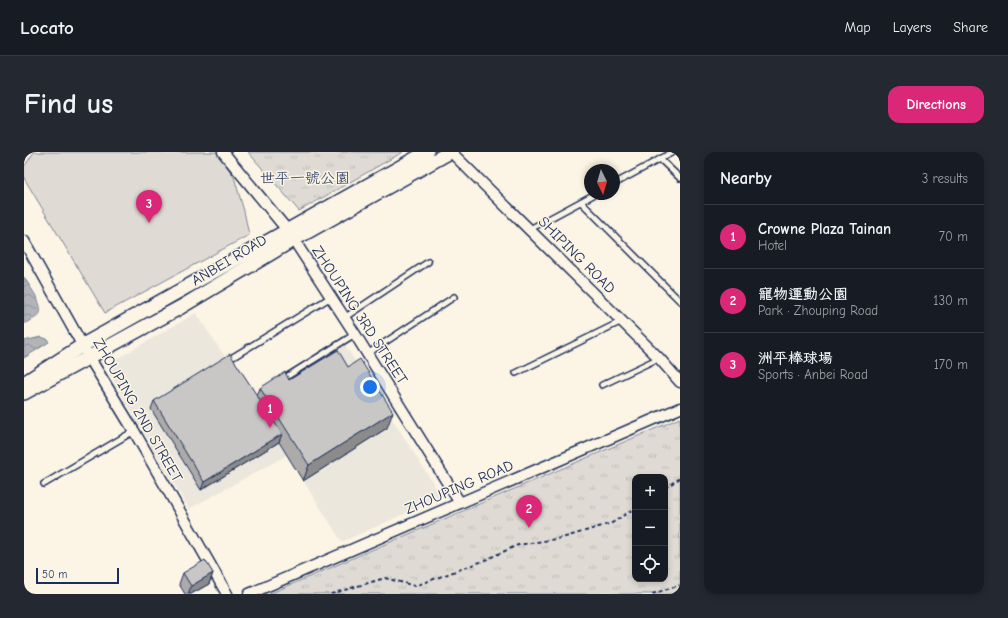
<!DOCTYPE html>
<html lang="en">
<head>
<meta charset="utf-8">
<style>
  body { margin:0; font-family:"Comic Neue","LXGW WenKai TC",sans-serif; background:#242831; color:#f1f3f6 }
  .controls { position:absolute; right:12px; bottom:12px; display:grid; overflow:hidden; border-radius:8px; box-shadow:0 2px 6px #0003 }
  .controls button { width:36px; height:36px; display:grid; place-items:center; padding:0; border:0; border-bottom:1px solid #363941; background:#171b24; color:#f1f3f6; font:20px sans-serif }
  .compass { position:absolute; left:560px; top:12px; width:36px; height:36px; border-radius:50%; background:#171b24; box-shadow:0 2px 6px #0003; rotate:175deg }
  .scale { position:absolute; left:12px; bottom:10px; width:83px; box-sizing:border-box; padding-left:4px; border:2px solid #1b2f5e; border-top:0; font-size:11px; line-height:14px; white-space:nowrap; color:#1b2f5e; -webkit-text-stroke:3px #fcf5e5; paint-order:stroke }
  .you { position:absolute; left:346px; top:235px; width:14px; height:14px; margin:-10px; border:3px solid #fff; border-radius:50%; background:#1a73e8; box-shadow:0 0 0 6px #1a73e833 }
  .badge { display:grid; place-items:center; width:26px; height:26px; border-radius:50%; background:#db2777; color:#fff; font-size:13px; font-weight:700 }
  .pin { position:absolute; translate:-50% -33px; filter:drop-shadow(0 1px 2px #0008) }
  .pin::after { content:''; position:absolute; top:21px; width:14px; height:12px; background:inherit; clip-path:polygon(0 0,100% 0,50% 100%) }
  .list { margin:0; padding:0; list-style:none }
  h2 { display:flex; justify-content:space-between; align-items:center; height:52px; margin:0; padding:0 16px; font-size:17px }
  h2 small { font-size:13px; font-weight:400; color:#9ea1a6 }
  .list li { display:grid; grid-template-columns:26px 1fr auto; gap:12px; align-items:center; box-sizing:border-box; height:64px; padding:0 16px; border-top:1px solid #363941 }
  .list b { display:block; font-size:15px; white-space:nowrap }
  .list p { margin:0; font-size:13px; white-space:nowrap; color:#9ea1a6 }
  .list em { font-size:13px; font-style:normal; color:#9ea1a6 }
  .icon { flex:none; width:22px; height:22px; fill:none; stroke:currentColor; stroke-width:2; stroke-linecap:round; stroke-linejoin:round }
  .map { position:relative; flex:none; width:656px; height:442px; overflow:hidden; border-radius:12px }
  header { display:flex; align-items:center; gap:24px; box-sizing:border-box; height:56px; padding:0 20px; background:#171b24; border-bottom:1px solid #363941 }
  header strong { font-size:19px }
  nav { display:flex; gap:22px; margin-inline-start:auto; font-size:14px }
  .intro { display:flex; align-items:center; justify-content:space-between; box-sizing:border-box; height:96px; padding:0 24px }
  h1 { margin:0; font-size:28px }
  .button { padding:10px 18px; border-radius:12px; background:#db2777; color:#fff; font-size:14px; font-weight:700 }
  main { display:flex; gap:24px; padding:0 24px }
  aside { flex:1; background:#171b24; border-radius:12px; box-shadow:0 2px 6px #0003 }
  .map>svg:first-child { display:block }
</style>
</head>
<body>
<header>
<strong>Locato</strong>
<nav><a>Map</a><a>Layers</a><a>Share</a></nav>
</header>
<div class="intro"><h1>Find us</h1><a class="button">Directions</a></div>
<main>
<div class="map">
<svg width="656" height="442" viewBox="0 0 656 442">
  <defs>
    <pattern id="park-tufts" width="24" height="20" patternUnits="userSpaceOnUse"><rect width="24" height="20" fill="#dfdbd4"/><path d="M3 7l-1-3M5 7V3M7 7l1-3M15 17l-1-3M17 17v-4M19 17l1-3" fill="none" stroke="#bfbcb8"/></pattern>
    <pattern id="water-waves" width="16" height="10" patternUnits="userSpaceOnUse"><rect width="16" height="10" fill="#b2b4b8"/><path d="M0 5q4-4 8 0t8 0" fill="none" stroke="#909399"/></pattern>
  </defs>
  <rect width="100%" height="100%" fill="#fcf5e5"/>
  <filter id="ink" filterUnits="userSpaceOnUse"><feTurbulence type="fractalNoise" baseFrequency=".025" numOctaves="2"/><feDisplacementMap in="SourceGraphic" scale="8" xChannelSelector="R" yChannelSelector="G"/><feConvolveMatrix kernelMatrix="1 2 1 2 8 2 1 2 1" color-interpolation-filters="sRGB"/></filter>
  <g filter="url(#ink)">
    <polygon fill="#ece7dc" points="172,161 231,250 321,193 418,345 318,390 263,303 165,357 85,221 89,209"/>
    <g fill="url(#park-tufts)" stroke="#7d8599" fill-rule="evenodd">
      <polygon points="224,0 379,0 275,59"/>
      <path d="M656 266V442H245ZM611 325H641V427H611Z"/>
    </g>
    <polygon fill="#dfdbd4" stroke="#7d8599" points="10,0 193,0 210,25 220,59 225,83 81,161 0,26 0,15"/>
    <g fill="url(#water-waves)" stroke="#767f94">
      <path d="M0 125C5 134 23 156 14 164 10 167 4 170 0 172Z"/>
      <polygon points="17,185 23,187 25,190 0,206 0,189"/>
    </g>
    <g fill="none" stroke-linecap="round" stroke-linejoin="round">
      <defs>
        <g id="service">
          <polyline points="636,7 656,26"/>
          <polyline points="590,32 649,0"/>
          <polyline points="557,50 656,149"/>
          <polyline points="506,77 571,42"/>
          <polyline points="320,166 404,110"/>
          <polyline points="343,202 430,145"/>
          <polyline points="209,205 307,145"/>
          <polyline points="492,221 598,169"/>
          <polyline points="259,227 331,182"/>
          <polyline points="578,233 635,206"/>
          <polyline points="20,332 110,279"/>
        </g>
        <g id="minor">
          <polyline points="199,0 264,79 331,182 436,351"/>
          <polyline points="427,0 635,206 656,230"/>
          <polyline points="0,89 65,205 110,279 203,442"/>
          <polyline points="225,442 656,256"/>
        </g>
        <g id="tertiary">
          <polyline points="0,231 59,193 403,0"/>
          <polyline points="0,241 157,155 269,88 426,0"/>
        </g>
      </defs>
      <use href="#service" stroke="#1b2f5e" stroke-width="8"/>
      <use href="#minor" stroke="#1b2f5e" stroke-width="13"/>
      <use href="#tertiary" stroke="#1b2f5e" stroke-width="16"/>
      <g stroke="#1b2f5e" stroke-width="2" stroke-dasharray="4 3" stroke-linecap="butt">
        <polyline points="641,336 656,326"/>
        <polyline points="307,442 361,426 391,434 459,409 494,393 538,386 588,371 611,356"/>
        <polyline points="628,442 656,433"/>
      </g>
      <use href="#service" stroke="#fcf5e5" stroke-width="5"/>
      <use href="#minor" stroke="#fcf5e5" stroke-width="10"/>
      <use href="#tertiary" stroke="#fcf5e5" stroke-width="13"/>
    </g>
    <g fill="#acabaa" stroke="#1b2f5e">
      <polygon points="324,215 363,276 279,329 255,290 177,338 127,257 130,249 233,244 236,236 265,228"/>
      <polygon points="159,421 189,421 185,432 167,442 161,442 155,432"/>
    </g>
    <g fill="#8c8b8b" stroke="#1b2f5e">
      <polygon points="369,260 363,276 279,329 285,313"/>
      <polygon points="258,282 255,290 177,338 180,330"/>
      <polygon points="189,421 185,432 167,442 164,442 167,434"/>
    </g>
    <g fill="#c8c7c6" stroke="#1b2f5e">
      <polygon points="314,198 324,215 336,207 369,260 285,313 236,236 261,220 265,228"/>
      <polygon points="206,202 258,282 180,330 130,249"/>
      <polygon points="181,408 189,421 167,434 159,421"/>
    </g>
  </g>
  <g text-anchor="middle" stroke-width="3" stroke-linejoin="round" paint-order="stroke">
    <g font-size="15" fill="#425176" stroke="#fcf5e5">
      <text x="281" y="31">世平一號公園</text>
    </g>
    <g font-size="15" fill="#1b2f5e" stroke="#fcf5e5">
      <text transform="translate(553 103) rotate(45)" y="5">SHIPING ROAD</text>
      <text transform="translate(205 108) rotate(-31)" y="5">ANBEI ROAD</text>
      <text transform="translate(336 163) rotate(57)" y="5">ZHOUPING 3RD STREET</text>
      <text transform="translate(114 258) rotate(60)" y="5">ZHOUPING 2ND STREET</text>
      <text transform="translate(435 335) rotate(-23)" y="5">ZHOUPING ROAD</text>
    </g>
  </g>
</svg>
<div class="controls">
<button>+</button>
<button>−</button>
<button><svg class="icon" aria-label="locate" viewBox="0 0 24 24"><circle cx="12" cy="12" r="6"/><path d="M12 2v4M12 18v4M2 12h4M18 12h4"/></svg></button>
</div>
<svg class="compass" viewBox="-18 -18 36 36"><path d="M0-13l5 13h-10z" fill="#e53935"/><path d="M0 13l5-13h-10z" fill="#9ea1a6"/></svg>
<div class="scale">50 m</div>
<div class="you"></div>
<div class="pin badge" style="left:246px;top:276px">1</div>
<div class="pin badge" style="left:505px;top:376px">2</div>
<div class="pin badge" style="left:125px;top:71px">3</div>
</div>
<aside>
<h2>Nearby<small>3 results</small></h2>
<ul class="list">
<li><span class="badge">1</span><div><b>Crowne Plaza Tainan</b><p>Hotel</p></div><em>70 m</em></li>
<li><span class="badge">2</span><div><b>寵物運動公園</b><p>Park · Zhouping Road</p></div><em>130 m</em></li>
<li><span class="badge">3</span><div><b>洲平棒球場</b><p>Sports · Anbei Road</p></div><em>170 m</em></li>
</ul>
</aside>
</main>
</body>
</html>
